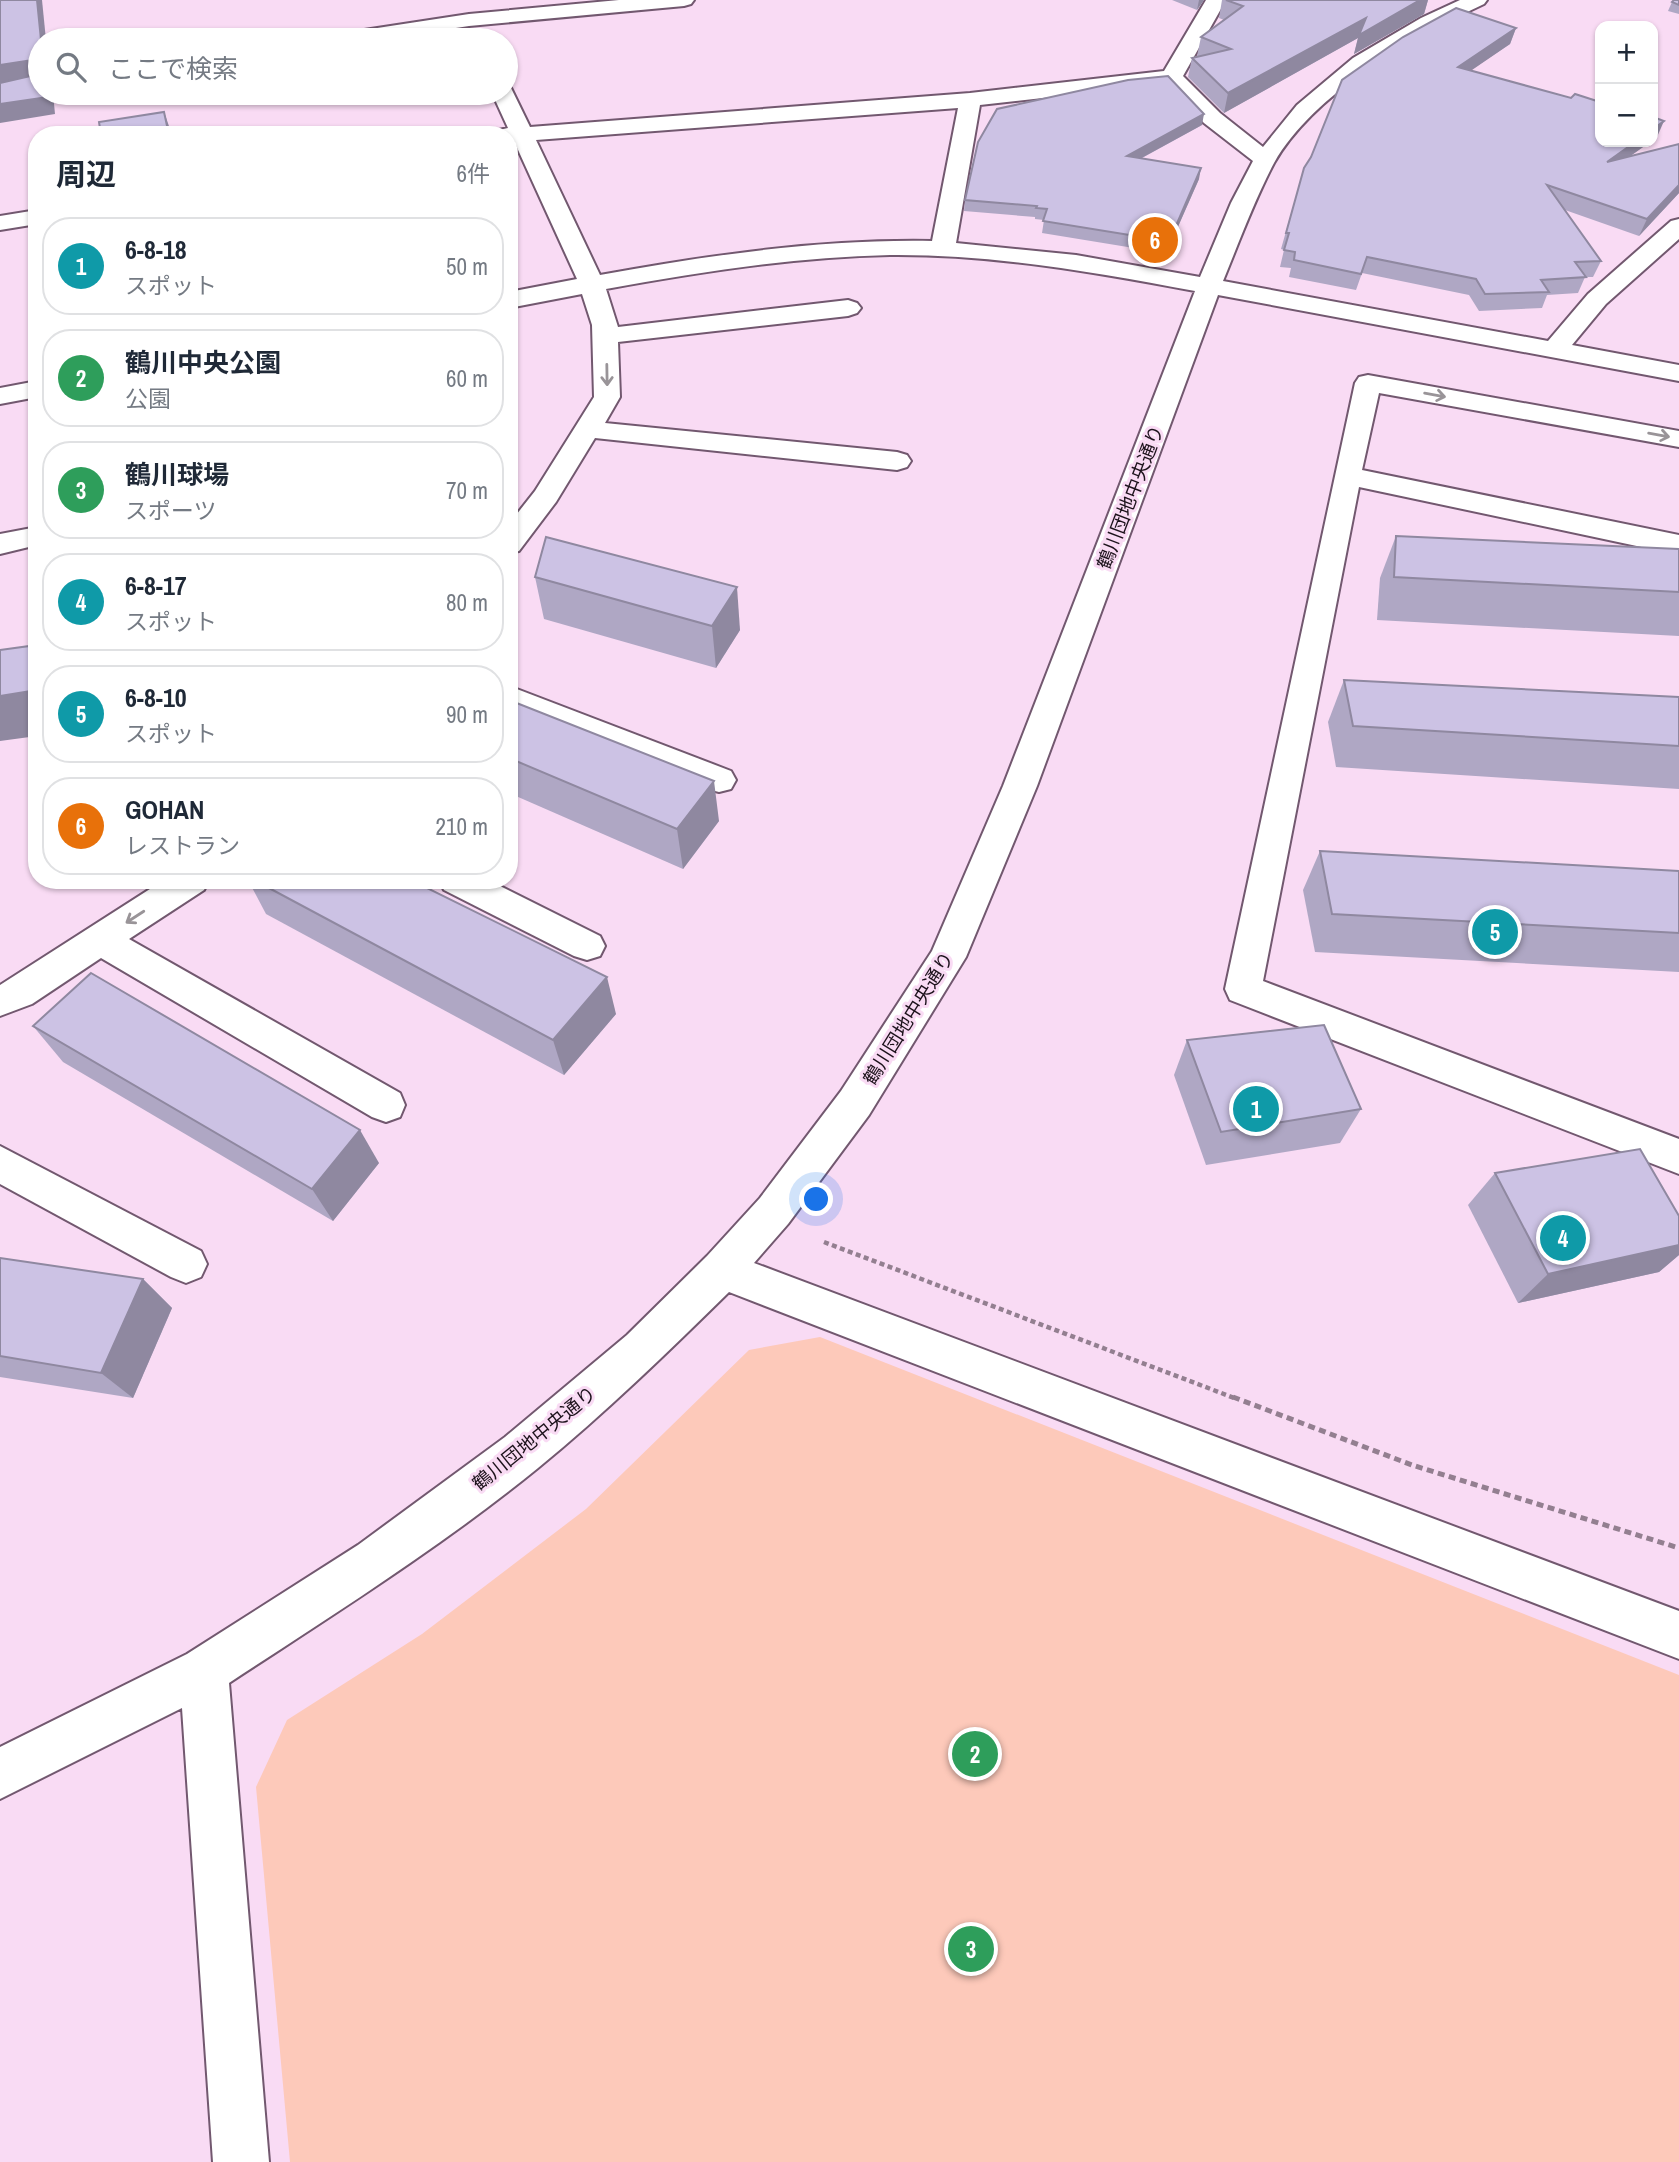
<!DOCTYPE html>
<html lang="ja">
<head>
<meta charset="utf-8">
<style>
  body { margin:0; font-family:"Archivo Narrow","Noto Sans JP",sans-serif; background:#f2f2f3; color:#1f2937 }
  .controls { position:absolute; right:21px; top:21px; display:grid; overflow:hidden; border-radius:14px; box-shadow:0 2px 5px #0004 }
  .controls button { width:63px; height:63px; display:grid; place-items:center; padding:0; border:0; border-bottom:2px solid #e0e1e3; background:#fff; color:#1f2937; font:35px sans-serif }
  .you { position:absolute; left:817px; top:1200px; width:24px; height:24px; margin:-18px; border:5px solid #fff; border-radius:50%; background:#1a73e8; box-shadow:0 0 0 10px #1a73e833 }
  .badge { display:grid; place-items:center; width:46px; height:46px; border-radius:50%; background:#279271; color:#fff; font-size:23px; font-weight:700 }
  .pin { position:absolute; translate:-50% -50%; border:4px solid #fff; box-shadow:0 2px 7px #0006 }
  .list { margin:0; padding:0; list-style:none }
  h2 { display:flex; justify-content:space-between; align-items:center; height:91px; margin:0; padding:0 28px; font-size:30px }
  h2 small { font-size:23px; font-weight:400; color:#747a83 }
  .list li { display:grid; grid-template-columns:46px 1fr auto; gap:21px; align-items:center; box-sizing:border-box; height:98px; margin:0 14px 14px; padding:0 14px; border:2px solid #e0e1e3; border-radius:28px }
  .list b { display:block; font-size:26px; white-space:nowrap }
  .list p { margin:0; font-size:23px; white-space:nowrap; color:#747a83 }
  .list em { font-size:23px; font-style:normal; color:#747a83 }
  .icon { flex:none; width:38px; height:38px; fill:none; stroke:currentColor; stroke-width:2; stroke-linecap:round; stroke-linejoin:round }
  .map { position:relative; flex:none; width:1679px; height:2162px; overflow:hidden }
  .search { position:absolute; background:#fff; box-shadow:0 2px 5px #0004; left:28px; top:28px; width:490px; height:77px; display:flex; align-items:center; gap:18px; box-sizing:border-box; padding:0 24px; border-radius:38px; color:#747a83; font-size:26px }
  .panel { position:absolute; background:#fff; box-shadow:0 2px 5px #0004; left:28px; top:126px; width:490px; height:763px; border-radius:28px }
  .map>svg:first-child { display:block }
</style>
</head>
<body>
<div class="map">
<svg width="1679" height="2162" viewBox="0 0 1679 2162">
  <rect width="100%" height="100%" fill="#f9dbf4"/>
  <polygon fill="#fdc9ba" points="820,1337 1679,1675 1679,2162 290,2162 256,1787 287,1720 422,1634 586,1509 749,1350"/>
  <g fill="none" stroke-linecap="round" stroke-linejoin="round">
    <defs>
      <g id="minor">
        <polygon points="619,0 694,0 691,4 684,6 469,26 377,40 328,40 331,36 338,34 469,14"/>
        <path d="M1206 0H1226L1183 76 1220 113 1263 147 1297 105 1353 58 1421 18 1460 0H1487L1484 4C1413 37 1314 93 1274 163 1254 201 1239 242 1223 281L1548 341 1588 294 1671 221 1679 219V239L1606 304 1572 345 1679 365V381L1218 295 1037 786 966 957 869 1115 788 1224 754 1263 1679 1611V1659L729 1292C667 1353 605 1413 538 1468 441 1547 334 1614 229 1683L269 2162H213L182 1708 0 1799V1747L187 1654 358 1545 505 1437 627 1335 707 1256 760 1198 841 1091 932 951 1003 786 1195 291C1094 272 992 254 890 255 794 257 700 272 606 289L618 327 848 300 857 303 861 308 857 313 848 316 618 342 620 397 605 423 897 452 907 455 911 461 907 467 897 470 595 438 556 502 519 551 509 553V524L535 491 594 397 592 325 582 294 509 308V292L577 279 514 141 509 142V135H496L499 130 508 128 492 93H506V87L511 88 530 127 970 93 1164 71ZM1167 84 1204 123 1253 161 1231 203 1200 277 1076 255 956 243 980 105ZM958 108 932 241C820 239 710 255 600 275L536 140Z"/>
        <polygon points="37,210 37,224 0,230 0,216"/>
        <polygon points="1368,375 1679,431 1679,447 1379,393 1362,470 1679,535 1679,555 1359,487 1263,981 1679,1139 1679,1174 1230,1000 1225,989 1355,383 1359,377"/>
        <polygon points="37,381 37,397 0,404 0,388"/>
        <polygon points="37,527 37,545 0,554 0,534"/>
        <polygon points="509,686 731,771 736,780 731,789 719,792 707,789 509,710"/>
        <polygon points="164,880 209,880 204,890 129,939 400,1093 405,1105 400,1117 386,1122 372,1117 101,958 32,1004 0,1016 0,985"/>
        <polygon points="439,880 488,880 600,936 605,946 600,956 587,960 574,956 444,890"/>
        <polygon points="0,1146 201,1251 207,1264 201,1277 186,1283 171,1277 0,1184"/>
      </g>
    </defs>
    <use href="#minor" stroke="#72586f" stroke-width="4"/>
    <polyline stroke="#937f90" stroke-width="4.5" stroke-dasharray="5 3.5" stroke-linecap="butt" points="824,1242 1237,1399"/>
    <polyline stroke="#937f90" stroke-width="5" stroke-dasharray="7 4.5" stroke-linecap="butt" points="1233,1397 1412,1465 1679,1548"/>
    <use href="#minor" fill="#fff" fill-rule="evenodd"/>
  </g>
  <g fill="#afa7c4">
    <polygon points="1172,0 1204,0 1197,10"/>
    <polygon points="1222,0 1428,0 1424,14 1354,54 1358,38 1224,113 1188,77 1192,58 1197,56 1201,37 1224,20 1219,18"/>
    <polygon points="1679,0 1679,14 1668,11 1672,2"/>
    <polygon points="1516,28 1510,44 1471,70 1600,142 1650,142 1630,156 1679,144 1679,193 1639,236 1565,210 1601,261 1593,277 1585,277 1578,293 1547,295 1542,308 1479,311 1469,295 1362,273 1356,290 1289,277 1291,268 1280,267 1284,250 1281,249 1304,168 1311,157"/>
    <polygon points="1202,125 1142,158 1199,179 1169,247 1146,250 1042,233 1044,220 1035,219 1035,217 964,211 965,200"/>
    <polygon points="1396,536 1679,549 1679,636 1377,620 1380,578"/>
    <polygon points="535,577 740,630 716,668 544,619"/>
    <polygon points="1344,680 1679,697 1679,789 1336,767 1328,722"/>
    <polygon points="509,700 719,821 683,869 509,793"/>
    <polygon points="1320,851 1679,871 1679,972 1315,952 1303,890"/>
    <polygon points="248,880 411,880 616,1014 564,1075 266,914"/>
    <polygon points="33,1026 379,1163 333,1221 63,1062"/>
    <polygon points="1187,1040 1361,1109 1340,1143 1206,1165 1174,1075"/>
    <polygon points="1495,1173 1679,1216 1679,1255 1659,1272 1518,1303 1468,1205"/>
    <polygon points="0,1258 143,1279 172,1308 133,1398 0,1377"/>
  </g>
  <g fill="#8f88a0">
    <polygon points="37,0 42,0 46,40 41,40"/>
    <polygon points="1199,0 1204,0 1197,10"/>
    <polygon points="1420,0 1428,0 1424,14 1354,54 1358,38 1224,113 1228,93 1366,18"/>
    <polygon points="1516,28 1510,44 1453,83 1458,67"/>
    <polygon points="32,60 40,77 0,83 0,65"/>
    <polygon points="47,93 53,93 55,114 0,123 0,104"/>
    <polygon points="164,112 170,129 171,135 169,135"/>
    <polygon points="1204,114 1202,125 1125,167 1127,156"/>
    <polygon points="1664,121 1657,137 1653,139 1653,129"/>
    <polygon points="1635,142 1650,142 1600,178 1607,162"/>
    <polygon points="1201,168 1199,179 1169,247 1146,250 1148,238"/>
    <polygon points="1679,185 1679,193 1639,236 1647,219"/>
    <polygon points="737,587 740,630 716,668 712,626"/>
    <polygon points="37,690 37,736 0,741 0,696"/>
    <polygon points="714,781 719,821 683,869 677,829"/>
    <polygon points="607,977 616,1014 564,1075 553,1040"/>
    <polygon points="360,1130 379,1163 333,1221 312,1189"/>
    <polygon points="1679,1245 1679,1255 1659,1272 1518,1303 1548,1274"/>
    <polygon points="143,1279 172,1308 133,1398 101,1373"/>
  </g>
  <g fill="#ccc2e4" stroke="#8f88a0" stroke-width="2">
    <polygon points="0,0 37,0 41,40 40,40 40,93 47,93 48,97 0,104 0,83 35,75 35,63 32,60 0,65"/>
    <polygon points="1226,0 1420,0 1359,35 1366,18 1228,93 1192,58 1231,49 1201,37 1243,6"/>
    <polygon points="1674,0 1679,0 1679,5 1672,2"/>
    <polygon points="1456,8 1516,28 1458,67 1571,98 1575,94 1600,102 1600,142 1635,142 1607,162 1679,144 1679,185 1647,219 1547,185 1601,261 1575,262 1586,277 1541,280 1549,292 1485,294 1476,279 1367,257 1361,274 1294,260 1295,252 1284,250 1289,233 1286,233 1304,168 1311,157 1342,80 1403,37"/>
    <polygon points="1168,76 1204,114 1127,156 1201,168 1172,235 1148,238 1043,221 1047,209 1036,208 1037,206 965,200 978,142 997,109 1128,80"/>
    <polygon points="164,112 169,135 101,135 99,122"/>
    <polygon points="1653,117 1664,121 1653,129"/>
    <polygon points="1396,536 1679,549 1679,592 1394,577"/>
    <polygon points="546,537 737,587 712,626 535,577"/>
    <polygon points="37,645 37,690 0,696 0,650"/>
    <polygon points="1344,680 1679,697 1679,746 1353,726"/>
    <polygon points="509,700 714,781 677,829 509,758"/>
    <polygon points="1320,851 1679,871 1679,933 1332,914"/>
    <polygon points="254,880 411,880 607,977 553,1040"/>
    <polygon points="91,973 360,1130 312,1189 33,1026"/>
    <polygon points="1324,1025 1361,1109 1221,1132 1187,1040"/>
    <polygon points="1640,1149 1679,1216 1679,1245 1548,1274 1495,1173"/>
    <polygon points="0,1258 143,1279 101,1373 0,1356"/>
  </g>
  <defs><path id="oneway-shaft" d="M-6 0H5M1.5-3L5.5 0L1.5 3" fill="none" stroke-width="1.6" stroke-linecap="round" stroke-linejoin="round" transform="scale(1.75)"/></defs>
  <g stroke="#999498">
    <use href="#oneway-shaft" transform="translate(607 375) rotate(89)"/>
    <use href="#oneway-shaft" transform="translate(1435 395) rotate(10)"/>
    <use href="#oneway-shaft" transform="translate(1659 435) rotate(10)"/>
    <use href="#oneway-shaft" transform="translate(135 917) rotate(147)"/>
  </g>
  <g text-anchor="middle" stroke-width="6" stroke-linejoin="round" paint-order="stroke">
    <g font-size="19" fill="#1c121b" stroke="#f9dbf4">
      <text transform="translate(1130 497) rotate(-69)" y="7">鶴川団地中央通り</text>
      <text transform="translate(908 1018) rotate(-58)" y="7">鶴川団地中央通り</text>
      <text transform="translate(534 1438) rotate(-39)" y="7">鶴川団地中央通り</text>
    </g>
  </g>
</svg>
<div class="controls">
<button>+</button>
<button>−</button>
</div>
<div class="you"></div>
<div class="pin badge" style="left:1256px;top:1109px;background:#0f9aa8">1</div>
<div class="pin badge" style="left:975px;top:1754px;background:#2e9e5b">2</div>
<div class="pin badge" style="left:971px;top:1949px;background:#2e9e5b">3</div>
<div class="pin badge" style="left:1563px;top:1238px;background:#0f9aa8">4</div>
<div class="pin badge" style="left:1495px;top:932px;background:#0f9aa8">5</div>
<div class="pin badge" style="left:1155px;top:240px;background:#e8710a">6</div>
<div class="search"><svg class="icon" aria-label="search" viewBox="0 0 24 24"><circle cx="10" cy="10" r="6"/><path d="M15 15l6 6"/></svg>ここで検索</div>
<section class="panel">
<h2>周辺<small>6件</small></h2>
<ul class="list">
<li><span class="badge" style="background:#0f9aa8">1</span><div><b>6-8-18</b><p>スポット</p></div><em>50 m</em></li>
<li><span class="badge" style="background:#2e9e5b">2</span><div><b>鶴川中央公園</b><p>公園</p></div><em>60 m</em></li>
<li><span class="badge" style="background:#2e9e5b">3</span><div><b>鶴川球場</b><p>スポーツ</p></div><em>70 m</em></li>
<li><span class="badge" style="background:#0f9aa8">4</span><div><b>6-8-17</b><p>スポット</p></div><em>80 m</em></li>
<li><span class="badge" style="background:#0f9aa8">5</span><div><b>6-8-10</b><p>スポット</p></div><em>90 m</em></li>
<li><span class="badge" style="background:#e8710a">6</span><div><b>GOHAN</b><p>レストラン</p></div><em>210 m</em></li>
</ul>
</section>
</div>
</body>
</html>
